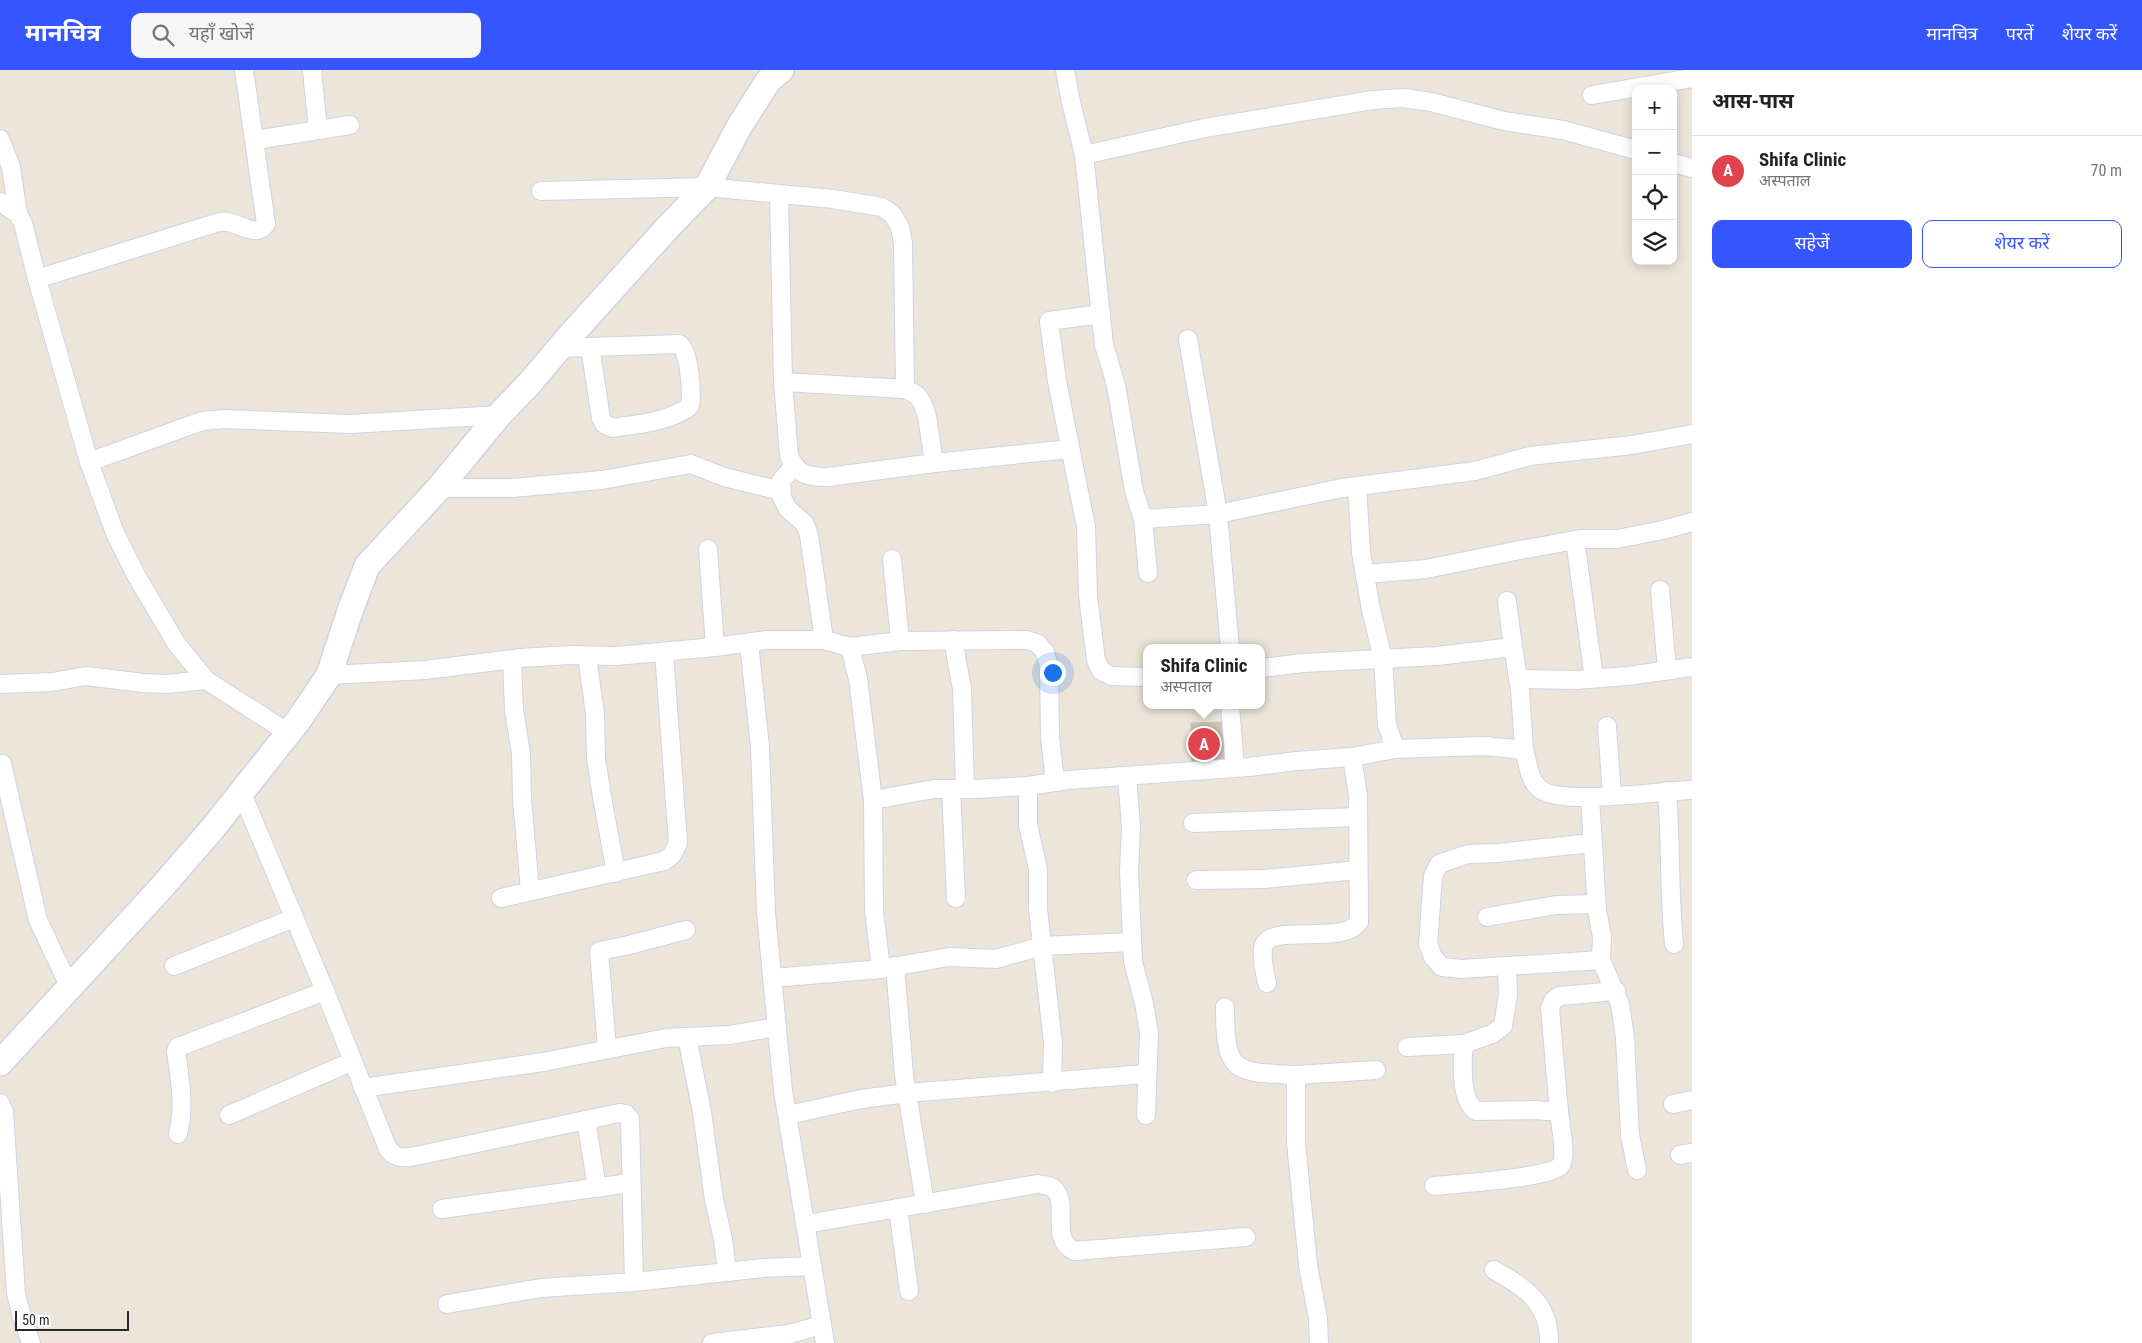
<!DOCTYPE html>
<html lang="hi">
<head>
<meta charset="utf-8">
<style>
  body { margin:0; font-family:"Roboto Condensed","Noto Sans Devanagari",sans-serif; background:#f6f6f6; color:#222 }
  .controls { position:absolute; right:15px; top:15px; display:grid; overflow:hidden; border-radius:10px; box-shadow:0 2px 12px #0003 }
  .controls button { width:45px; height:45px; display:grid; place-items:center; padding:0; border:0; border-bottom:1px solid #e0e0e0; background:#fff; color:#222; font:25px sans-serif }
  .scale { position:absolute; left:15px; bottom:12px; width:114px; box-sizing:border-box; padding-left:5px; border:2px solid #292929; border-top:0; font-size:14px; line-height:18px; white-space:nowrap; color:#292929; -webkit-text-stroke:4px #fff; paint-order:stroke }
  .you { position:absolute; left:1052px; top:602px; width:18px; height:18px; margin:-12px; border:4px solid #fff; border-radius:50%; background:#1a73e8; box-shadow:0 0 0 8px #1a73e833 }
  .badge { display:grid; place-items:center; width:32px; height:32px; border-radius:50%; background:#3555ff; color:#fff; font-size:16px; font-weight:700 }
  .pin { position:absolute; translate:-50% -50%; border:2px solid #fff; box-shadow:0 1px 5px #0006 }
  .popup { position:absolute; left:1143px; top:574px; width:122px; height:65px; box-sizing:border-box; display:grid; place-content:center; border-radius:10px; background:#fff; filter:drop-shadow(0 1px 4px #0005); font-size:16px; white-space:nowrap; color:#767676 }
  .popup b { font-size:19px; color:#222 }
  .popup::after { content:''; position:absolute; left:50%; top:100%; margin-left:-10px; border:10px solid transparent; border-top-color:#fff }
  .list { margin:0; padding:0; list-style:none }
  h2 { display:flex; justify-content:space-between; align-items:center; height:65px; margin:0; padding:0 20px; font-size:21px }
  h2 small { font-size:16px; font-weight:400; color:#767676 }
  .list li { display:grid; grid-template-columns:32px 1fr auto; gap:15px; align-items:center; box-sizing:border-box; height:70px; padding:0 20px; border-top:1px solid #e0e0e0 }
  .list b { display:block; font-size:19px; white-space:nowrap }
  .list p { margin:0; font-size:16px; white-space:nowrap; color:#767676 }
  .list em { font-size:16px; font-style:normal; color:#767676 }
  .actions { display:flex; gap:10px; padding:15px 20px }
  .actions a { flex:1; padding:11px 0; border:1px solid #3555ff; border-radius:10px; text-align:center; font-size:18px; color:#3555ff }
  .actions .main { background:#3555ff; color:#fff }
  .icon { flex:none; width:28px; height:28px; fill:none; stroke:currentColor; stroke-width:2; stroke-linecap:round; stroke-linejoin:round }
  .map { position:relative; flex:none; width:1692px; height:1273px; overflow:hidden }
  header { display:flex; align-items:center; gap:30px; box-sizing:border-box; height:70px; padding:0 25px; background:#3555ff; color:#fff }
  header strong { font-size:24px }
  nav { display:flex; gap:28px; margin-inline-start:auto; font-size:18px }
  .search { width:350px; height:45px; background:#f6f6f6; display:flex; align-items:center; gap:12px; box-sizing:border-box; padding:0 18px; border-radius:10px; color:#767676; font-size:19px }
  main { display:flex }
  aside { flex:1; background:#fff }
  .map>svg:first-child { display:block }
</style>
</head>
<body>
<header>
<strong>मानचित्र</strong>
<div class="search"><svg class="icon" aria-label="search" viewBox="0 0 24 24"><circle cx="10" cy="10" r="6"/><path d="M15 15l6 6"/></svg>यहाँ खोजें</div>
<nav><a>मानचित्र</a><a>परतें</a><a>शेयर करें</a></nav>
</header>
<main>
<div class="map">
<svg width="1692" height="1273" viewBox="0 0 1692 1273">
  <rect width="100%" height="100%" fill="#ede5d9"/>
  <polygon fill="#c8c2b9" stroke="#c9c1b3" points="1228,652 1230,691 1192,693 1191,653"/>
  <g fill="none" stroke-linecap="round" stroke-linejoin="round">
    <defs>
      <g id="street">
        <polyline points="312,0 318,60"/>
        <polyline points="1065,0 1070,28 1084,85 1104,275 1116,315 1134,421 1143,449 1218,444 1342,418 1475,401 1530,386 1632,375 1692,364"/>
        <polyline points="1592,25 1692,8"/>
        <polyline points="0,69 11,97 18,144"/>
        <polyline points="255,70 350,55"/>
        <polyline points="1084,85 1205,58 1373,30 1403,28 1431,32 1504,51 1563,60 1636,80"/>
        <polyline points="1673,93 1692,98"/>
        <polyline points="541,121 707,117 833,129 882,137 893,145 900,157 903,173 905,319"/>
        <path d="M779 124 783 312 789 386C798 405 807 407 828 407L934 393 1070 379"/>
        <polyline points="0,132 18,144 23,153 37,209 89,392 115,463 136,505 176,573 206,610 287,662"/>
        <path d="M37 209 216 153C219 152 224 151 228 152 240 154 257 168 266 154L244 0"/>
        <polyline points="1101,244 1049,251 1057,311 1086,457 1088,526 1096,590 1101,601 1111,606 1146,607"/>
        <polyline points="1188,269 1218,444 1230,578"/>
        <path d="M560 278 679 274C690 281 692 323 690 336 669 352 638 354 613 358L604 354 601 348 590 277"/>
        <polyline points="783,312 905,319 917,325 922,332 927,346 934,393"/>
        <polyline points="89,392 202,351 224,349 350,354 499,345"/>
        <polyline points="794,396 781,411 782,428 788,439 805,454 809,465 824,570"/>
        <polyline points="1357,416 1361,482 1371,540 1383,589 1387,654 1395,679"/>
        <polyline points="439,418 512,418 602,410 691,394 724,407 781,421"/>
        <polyline points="1143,449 1148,503"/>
        <polyline points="1575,470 1594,608"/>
        <polyline points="708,479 715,577"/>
        <polyline points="892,489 900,571"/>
        <polyline points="1365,504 1426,499 1520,480 1581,469 1617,469 1663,460 1692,452"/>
        <polyline points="1660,520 1667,600"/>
        <polyline points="1507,531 1513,577"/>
        <polyline points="953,570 962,619 965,719"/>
        <polyline points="749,573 760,677 766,843 783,1021 825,1273"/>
        <polyline points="850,577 900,571 1027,570 1037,573 1045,582 1049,597 1050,667 1055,712"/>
        <polyline points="587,586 595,644 596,688 602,727 616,803"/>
        <polyline points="512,589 514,640 521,683 522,728 530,821"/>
        <polyline points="1262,598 1303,593 1437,586 1513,577 1520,619 1524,680"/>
        <path d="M329 605 425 600 521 588 570 585 616 586 715 577 766 570H824L850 577 858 609 873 730 934 719H976L1028 716 1068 710 1249 697 1296 691 1352 687 1395 679 1485 676 1524 680C1528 693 1529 711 1540 719 1559 736 1662 721 1692 720"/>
        <polyline points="1518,609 1576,610 1628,606 1692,597"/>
        <polyline points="0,614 52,612 86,606 143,613 167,614 206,610"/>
        <polyline points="1230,635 1235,698"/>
        <polyline points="1607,656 1612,726"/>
        <polyline points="2,694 38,850 70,918"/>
        <polyline points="1127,707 1131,756 1129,801 1133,892 1144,933 1149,963 1146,1045"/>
        <polyline points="1028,716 1028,755 1038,799 1038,839 1053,973 1052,1013"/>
        <polyline points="951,719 956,828"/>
        <path d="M241 721 325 921 388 1079C394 1087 401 1088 411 1087L619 1043 626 1044 630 1049 634 1212"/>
        <path d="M1667 721C1671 772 1669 824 1674 874"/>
        <polyline points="1590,727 1597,840 1602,867 1601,890 1620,934 1625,968 1630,1065 1637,1100"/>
        <polyline points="873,730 874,841 881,899"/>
        <polyline points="1193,753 1358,747"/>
        <polyline points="1592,773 1497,783 1468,784 1439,794 1433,806 1428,874 1433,887 1442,897 1462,899 1601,890"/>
        <polyline points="1196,810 1264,809 1358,800"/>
        <polyline points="501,828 664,791 672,785 678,773 664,582"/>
        <polyline points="1487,847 1556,835 1596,834"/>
        <polyline points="174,896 294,848"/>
        <polyline points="895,896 904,1005 907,1023 1146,1004"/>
        <polyline points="772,908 881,899 949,887 996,889 1042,876 1132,872"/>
        <path d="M1267 913C1265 902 1261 889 1263 878 1268 851 1342 877 1359 852L1358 726 1352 687"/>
        <path d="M1225 937C1225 1004 1234 1002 1296 1005V1072L1308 1195 1318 1249 1319 1273"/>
        <polyline points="687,967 702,1042 714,1130 723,1169 727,1202"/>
        <polyline points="1407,977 1464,974"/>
        <polyline points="607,978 599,881 625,876 686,860"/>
        <polyline points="1296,1005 1376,1000"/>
        <polyline points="363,1018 543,992 666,968 729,965 777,957"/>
        <polyline points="0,1033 4,1042 16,1223 21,1244 31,1273"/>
        <polyline points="1673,1034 1692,1030"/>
        <polyline points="1559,1042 1550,938 1553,931 1559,926 1616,921"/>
        <polyline points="229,1045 353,991"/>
        <polyline points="788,1045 861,1029 907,1023 925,1134"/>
        <polyline points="586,1050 597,1118"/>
        <path d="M178 1064C185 1036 180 1010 176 981L178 977 325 921"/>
        <polyline points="1680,1085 1692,1083"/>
        <path d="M1434 1116C1453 1114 1554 1108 1561 1095 1567 1085 1560 1054 1559 1042L1535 1040 1476 1041C1460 1030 1462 992 1464 974L1492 964 1503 956 1508 925 1507 896"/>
        <polyline points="898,1138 909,1221"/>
        <polyline points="442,1139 630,1113"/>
        <path d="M806 1154 1037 1114C1042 1115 1049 1115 1053 1118 1071 1132 1048 1171 1075 1181L1246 1167"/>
        <path d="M1494 1200C1524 1217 1550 1233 1549 1273"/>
        <polyline points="447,1234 541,1218 634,1212 763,1198 812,1196"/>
        <polyline points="712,1273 789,1264 822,1255"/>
      </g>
      <polyline id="secondary" points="0,993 161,818 213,758 298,651 329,605 350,541 367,496 439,418 499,345 528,315 568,268 670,155 707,117 739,57 768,11 781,0"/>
    </defs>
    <use href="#street" stroke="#cfd2e4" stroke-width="20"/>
    <use href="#secondary" stroke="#cfd2e4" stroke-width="28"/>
    <use href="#street" stroke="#fff" stroke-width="18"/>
    <use href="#secondary" stroke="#fff" stroke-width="25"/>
  </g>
</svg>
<div class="controls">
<button>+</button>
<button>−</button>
<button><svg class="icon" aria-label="locate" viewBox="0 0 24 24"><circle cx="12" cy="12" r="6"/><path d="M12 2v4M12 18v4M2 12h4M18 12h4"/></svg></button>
<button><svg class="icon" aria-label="layers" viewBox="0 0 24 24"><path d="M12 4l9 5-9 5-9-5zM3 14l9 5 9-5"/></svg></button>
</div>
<div class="scale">50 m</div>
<div class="you"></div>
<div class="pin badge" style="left:1204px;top:674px;background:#e0444e">A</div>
<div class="popup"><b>Shifa Clinic</b>अस्पताल</div>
</div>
<aside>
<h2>आस-पास<small></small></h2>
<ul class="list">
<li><span class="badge" style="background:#e0444e">A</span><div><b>Shifa Clinic</b><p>अस्पताल</p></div><em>70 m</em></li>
</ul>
<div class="actions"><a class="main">सहेजें</a><a>शेयर करें</a></div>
</aside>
</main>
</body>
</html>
